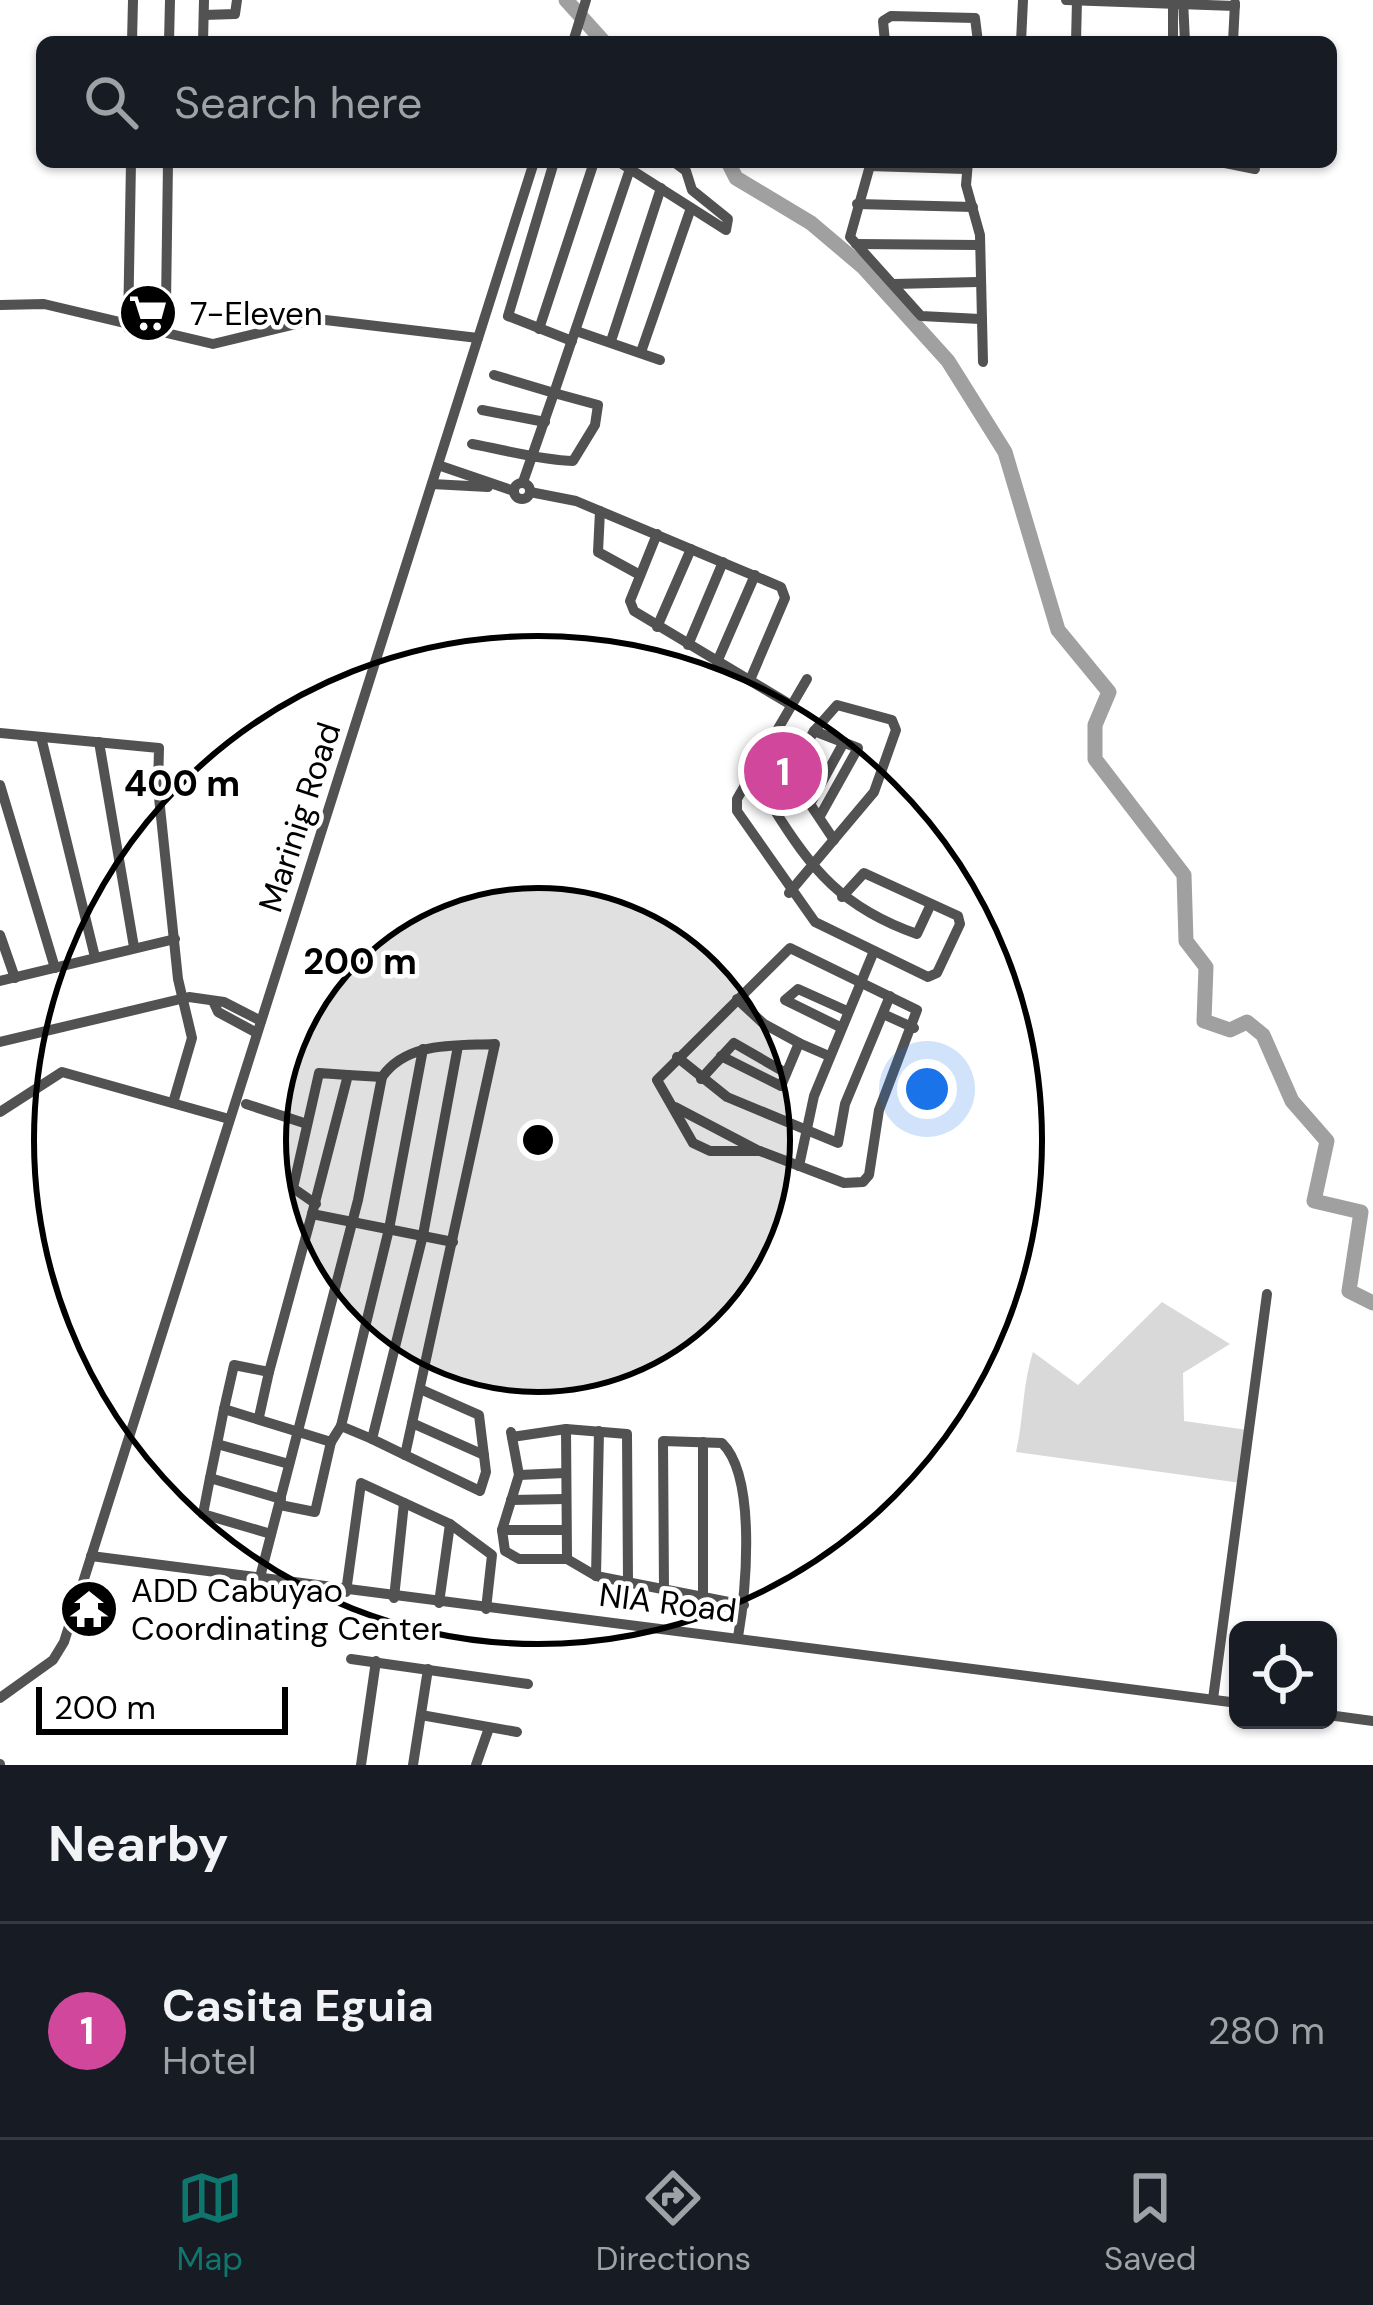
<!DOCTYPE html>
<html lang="en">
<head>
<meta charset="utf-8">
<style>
  body { margin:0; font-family:"DM Sans",sans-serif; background:#242831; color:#f1f3f6 }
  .controls { position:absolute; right:36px; bottom:36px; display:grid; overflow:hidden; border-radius:18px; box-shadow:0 3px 9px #0004 }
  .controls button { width:108px; height:108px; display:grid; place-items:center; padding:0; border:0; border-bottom:3px solid #363941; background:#171b24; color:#f1f3f6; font:60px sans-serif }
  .scale { position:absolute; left:36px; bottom:30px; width:252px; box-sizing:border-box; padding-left:12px; border:6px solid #000; border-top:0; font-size:33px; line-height:42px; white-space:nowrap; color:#000; -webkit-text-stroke:9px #fff; paint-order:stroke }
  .you { position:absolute; left:927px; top:1089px; width:42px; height:42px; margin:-30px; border:9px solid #fff; border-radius:50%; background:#1a73e8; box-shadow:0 0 0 18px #1a73e833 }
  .badge { display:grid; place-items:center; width:78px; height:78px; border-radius:50%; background:#0f766e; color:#fff; font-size:39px; font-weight:700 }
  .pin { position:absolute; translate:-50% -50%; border:6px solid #fff; box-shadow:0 3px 12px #0006 }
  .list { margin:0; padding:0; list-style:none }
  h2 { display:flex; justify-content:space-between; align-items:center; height:156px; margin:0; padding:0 48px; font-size:51px }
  h2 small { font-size:39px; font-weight:400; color:#9ea1a6 }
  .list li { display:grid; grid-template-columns:78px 1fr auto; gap:36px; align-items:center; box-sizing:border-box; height:216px; padding:0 48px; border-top:3px solid #363941 }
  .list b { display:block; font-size:45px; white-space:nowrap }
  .list p { margin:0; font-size:39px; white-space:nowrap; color:#9ea1a6 }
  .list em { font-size:39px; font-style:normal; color:#9ea1a6 }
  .icon { flex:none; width:66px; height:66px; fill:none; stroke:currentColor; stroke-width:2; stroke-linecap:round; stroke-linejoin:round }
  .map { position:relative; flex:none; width:1373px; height:1765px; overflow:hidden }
  .search { position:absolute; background:#171b24; box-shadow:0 3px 9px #0004; left:36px; right:36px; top:36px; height:132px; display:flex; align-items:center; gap:30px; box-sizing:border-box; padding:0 42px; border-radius:18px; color:#9ea1a6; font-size:45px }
  .sheet { height:372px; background:#171b24 }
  nav { display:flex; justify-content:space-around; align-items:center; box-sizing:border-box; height:168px; border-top:3px solid #363941; background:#171b24; font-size:33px; color:#9ea1a6 }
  nav a { display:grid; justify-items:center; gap:6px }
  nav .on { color:#0f766e }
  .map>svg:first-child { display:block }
</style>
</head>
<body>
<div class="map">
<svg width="1373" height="1765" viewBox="0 0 1373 1765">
  <rect width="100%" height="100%" fill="#fff"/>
  <path fill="#d9d9d9" d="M1162 1302 1230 1344 1183 1373 1184 1421 1248 1430 1241 1483 1016 1452C1024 1418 1022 1387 1033 1352L1078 1385Z"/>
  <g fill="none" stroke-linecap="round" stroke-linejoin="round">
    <g stroke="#a0a0a0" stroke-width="15">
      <polyline points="566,0 604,42"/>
      <polyline points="728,162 736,178 811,223 863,267 948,361 1005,452 1058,630 1109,692 1095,725 1095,759 1184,875 1186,941 1206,967 1204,1021 1230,1030 1247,1022 1263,1035 1292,1101 1327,1141 1314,1201 1361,1212 1349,1291 1373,1303"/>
    </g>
    <g stroke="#525252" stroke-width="10">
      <polyline points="1066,0 1235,6"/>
      <polyline points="1173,0 1173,42"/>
      <polyline points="1183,0 1185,42"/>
      <polyline points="204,15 235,14 237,0"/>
      <polyline points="132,42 133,0"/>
      <polyline points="169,42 170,0"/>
      <polyline points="203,42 204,0"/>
      <polyline points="573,42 586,0"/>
      <polyline points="885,42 883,21 891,16 975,18 978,42"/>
      <polyline points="1021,42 1023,0"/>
      <polyline points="1076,42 1077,0"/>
      <polyline points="1233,42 1235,3"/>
      <polyline points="554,162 508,316 572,341"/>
      <polyline points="619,162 726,230 728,219 692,190 686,171 674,162"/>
      <polyline points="871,162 850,237 921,316 980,319"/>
      <polyline points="968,162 966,185 980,235 983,362"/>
      <polyline points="1220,162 1255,169"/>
      <polyline points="869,166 966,169"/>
      <polyline points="857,204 973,207"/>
      <polyline points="856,244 979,245"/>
      <polyline points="894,284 978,282"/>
      <polyline points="166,304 168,162"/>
      <polyline points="0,305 44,304 213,344 317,319 478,338"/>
      <polyline points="128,328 131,162"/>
      <polyline points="539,329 594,162"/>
      <polyline points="576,331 660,360"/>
      <polyline points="611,341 661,188"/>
      <polyline points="641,352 691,208"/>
      <polyline points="494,375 554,393 630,169"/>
      <polyline points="482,410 545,422"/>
      <path d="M472 444C505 450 540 460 573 461L595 425 598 405 554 393 523 482"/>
      <polyline points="438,465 514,491"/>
      <circle cx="522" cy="491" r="8"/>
      <polyline points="432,484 488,487"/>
      <polyline points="530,492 576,501 781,587 785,598 750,680"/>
      <polyline points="600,511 598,552 640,575"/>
      <polyline points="657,534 630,601 634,611 791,705"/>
      <polyline points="657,627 691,549"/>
      <polyline points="688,645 723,562"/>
      <polyline points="717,662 755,575"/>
      <polyline points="807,679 737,799 737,811 815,922 928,977 937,973 960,924 958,916 864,873 842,897"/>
      <polyline points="814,731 858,748 820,816"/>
      <polyline points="0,733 159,748 158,788 178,979 192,1038 173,1103"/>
      <polyline points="41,737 95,957"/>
      <polyline points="770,740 798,757"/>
      <polyline points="99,742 134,947"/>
      <polyline points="0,785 55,968"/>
      <polyline points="834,840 810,804 844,742"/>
      <path d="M789 893 874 792 896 730 892 720 837 705 814 731 772 806C812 871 843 908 917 934L931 904"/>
      <polyline points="0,935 15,978"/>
      <polygon points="790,948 917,1010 879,1110 869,1175 863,1182 844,1183 760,1151 710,1151 693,1143 657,1080"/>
      <polyline points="0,981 175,939"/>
      <polyline points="737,999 764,1024 799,1043"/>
      <polyline points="213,1001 218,1012 257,1033"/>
      <polyline points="883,1014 914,1028"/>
      <polyline points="840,1027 785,1000 798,989 847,1011"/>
      <polyline points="0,1042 189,997 224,1002 261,1021"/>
      <polyline points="721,1056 781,1086 799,1043 829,1056"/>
      <polyline points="677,1057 727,1097 838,1143 845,1104 890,996"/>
      <polyline points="701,1079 734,1043 786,1073"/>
      <polyline points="246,1104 304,1123"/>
      <polyline points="675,1107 757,1150"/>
      <polyline points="0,1112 62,1072 229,1119"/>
      <polyline points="799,1166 814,1096 874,951"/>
      <polyline points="316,1204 293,1188 319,1073 348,1075"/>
      <polyline points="312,1214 348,1075 382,1077"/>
      <polyline points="269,1372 312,1214 453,1242"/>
      <polyline points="224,1409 234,1365 269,1372 259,1417"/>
      <polyline points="412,1423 484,1455"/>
      <polyline points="566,1429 567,1559"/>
      <polyline points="511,1432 519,1475 502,1530 505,1551 519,1559 567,1559 596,1576 744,1605"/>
      <polyline points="512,1437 566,1429 627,1434 628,1582"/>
      <polyline points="372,1439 341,1426 389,1229 423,1049"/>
      <polyline points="217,1444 224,1409 331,1442 341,1426"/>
      <polyline points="405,1455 372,1439 423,1235 458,1046"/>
      <polyline points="519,1475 565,1473"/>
      <polyline points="210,1478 217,1444 289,1464"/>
      <polyline points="511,1500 565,1499"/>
      <polyline points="280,1505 315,1512 331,1442"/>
      <polyline points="502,1530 565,1530"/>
      <polyline points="271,1534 203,1514 210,1478 281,1499"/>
      <polyline points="91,1556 1238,1703"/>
      <polyline points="596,1576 599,1431"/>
      <path d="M259 1581 358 1200 382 1077C407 1041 456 1046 495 1044L405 1455 480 1491 486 1472 479 1415 420 1389"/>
      <path d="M664 1590 663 1441 722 1443C757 1477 746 1591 738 1637"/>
      <polyline points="346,1592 361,1483 450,1524 492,1555 486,1609"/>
      <polyline points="703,1597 703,1442"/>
      <polyline points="394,1598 404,1503"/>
      <polyline points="439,1603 450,1524"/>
      <polyline points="351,1659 528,1684"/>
      <polyline points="0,1698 53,1660 64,1642 534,162"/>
      <polyline points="1213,1699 1267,1294"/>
      <polyline points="421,1715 517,1732"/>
      <polyline points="1328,1715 1373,1721"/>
      <polyline points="0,1764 0,1765"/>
      <polyline points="361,1765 376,1661"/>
      <polyline points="413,1765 428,1669"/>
      <polyline points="476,1765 489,1728"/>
    </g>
  </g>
  <circle cx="538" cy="1140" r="252" fill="#000" fill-opacity=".12"/>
  <g fill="none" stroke="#000" stroke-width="6">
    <circle cx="538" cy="1140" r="252"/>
    <circle cx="538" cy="1140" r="504"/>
  </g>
  <defs>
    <symbol id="supermarket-disc" viewBox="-11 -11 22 22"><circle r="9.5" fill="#000" stroke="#fff"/><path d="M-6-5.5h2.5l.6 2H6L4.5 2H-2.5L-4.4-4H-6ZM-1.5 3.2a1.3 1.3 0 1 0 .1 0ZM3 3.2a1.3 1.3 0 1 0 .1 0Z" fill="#fff"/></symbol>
    <symbol id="temple-disc" viewBox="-11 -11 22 22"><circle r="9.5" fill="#000" stroke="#fff"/><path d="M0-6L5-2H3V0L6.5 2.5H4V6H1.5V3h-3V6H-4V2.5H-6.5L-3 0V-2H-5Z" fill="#fff"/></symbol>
  </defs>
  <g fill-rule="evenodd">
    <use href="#supermarket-disc" x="115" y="280" width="66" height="66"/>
    <use href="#temple-disc" x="56" y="1576" width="66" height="66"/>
  </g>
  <g text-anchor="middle" stroke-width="9" stroke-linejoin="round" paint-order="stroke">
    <g font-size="33" fill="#000" stroke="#fff" text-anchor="start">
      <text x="190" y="325">7-Eleven</text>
      <text x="131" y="1602">ADD Cabuyao<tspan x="131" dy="38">Coordinating Center</tspan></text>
    </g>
    <g font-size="33" fill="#000" stroke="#fff">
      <text transform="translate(299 817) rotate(-72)" y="12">Marinig Road</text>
      <text transform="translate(668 1602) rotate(7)" y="12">NIA Road</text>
    </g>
  </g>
  <circle cx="538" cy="1140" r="18" fill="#000" stroke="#fff" stroke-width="6"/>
  <g font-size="36" text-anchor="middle" font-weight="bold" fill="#000" stroke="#fff" stroke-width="9" stroke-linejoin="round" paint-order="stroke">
    <text x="182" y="796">400 m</text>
    <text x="360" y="974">200 m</text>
  </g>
</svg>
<div class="controls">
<button><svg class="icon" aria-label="locate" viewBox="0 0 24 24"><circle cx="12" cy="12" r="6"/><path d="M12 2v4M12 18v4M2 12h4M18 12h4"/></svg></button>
</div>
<div class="scale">200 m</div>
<div class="you"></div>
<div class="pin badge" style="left:783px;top:771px;background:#d1479c">1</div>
<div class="search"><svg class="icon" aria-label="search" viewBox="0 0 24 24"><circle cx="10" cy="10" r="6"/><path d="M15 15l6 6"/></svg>Search here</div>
</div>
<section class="sheet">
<h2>Nearby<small></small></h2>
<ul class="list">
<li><span class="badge" style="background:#d1479c">1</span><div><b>Casita Eguia</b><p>Hotel</p></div><em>280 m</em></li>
</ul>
</section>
<nav>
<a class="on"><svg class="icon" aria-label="map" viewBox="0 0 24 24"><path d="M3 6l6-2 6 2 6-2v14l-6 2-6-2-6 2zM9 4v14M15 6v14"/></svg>Map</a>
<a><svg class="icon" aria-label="directions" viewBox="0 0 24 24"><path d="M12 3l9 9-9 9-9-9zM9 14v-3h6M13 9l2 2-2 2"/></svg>Directions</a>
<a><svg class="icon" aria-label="saved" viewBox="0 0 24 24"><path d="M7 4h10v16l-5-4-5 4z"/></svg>Saved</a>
</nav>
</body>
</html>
